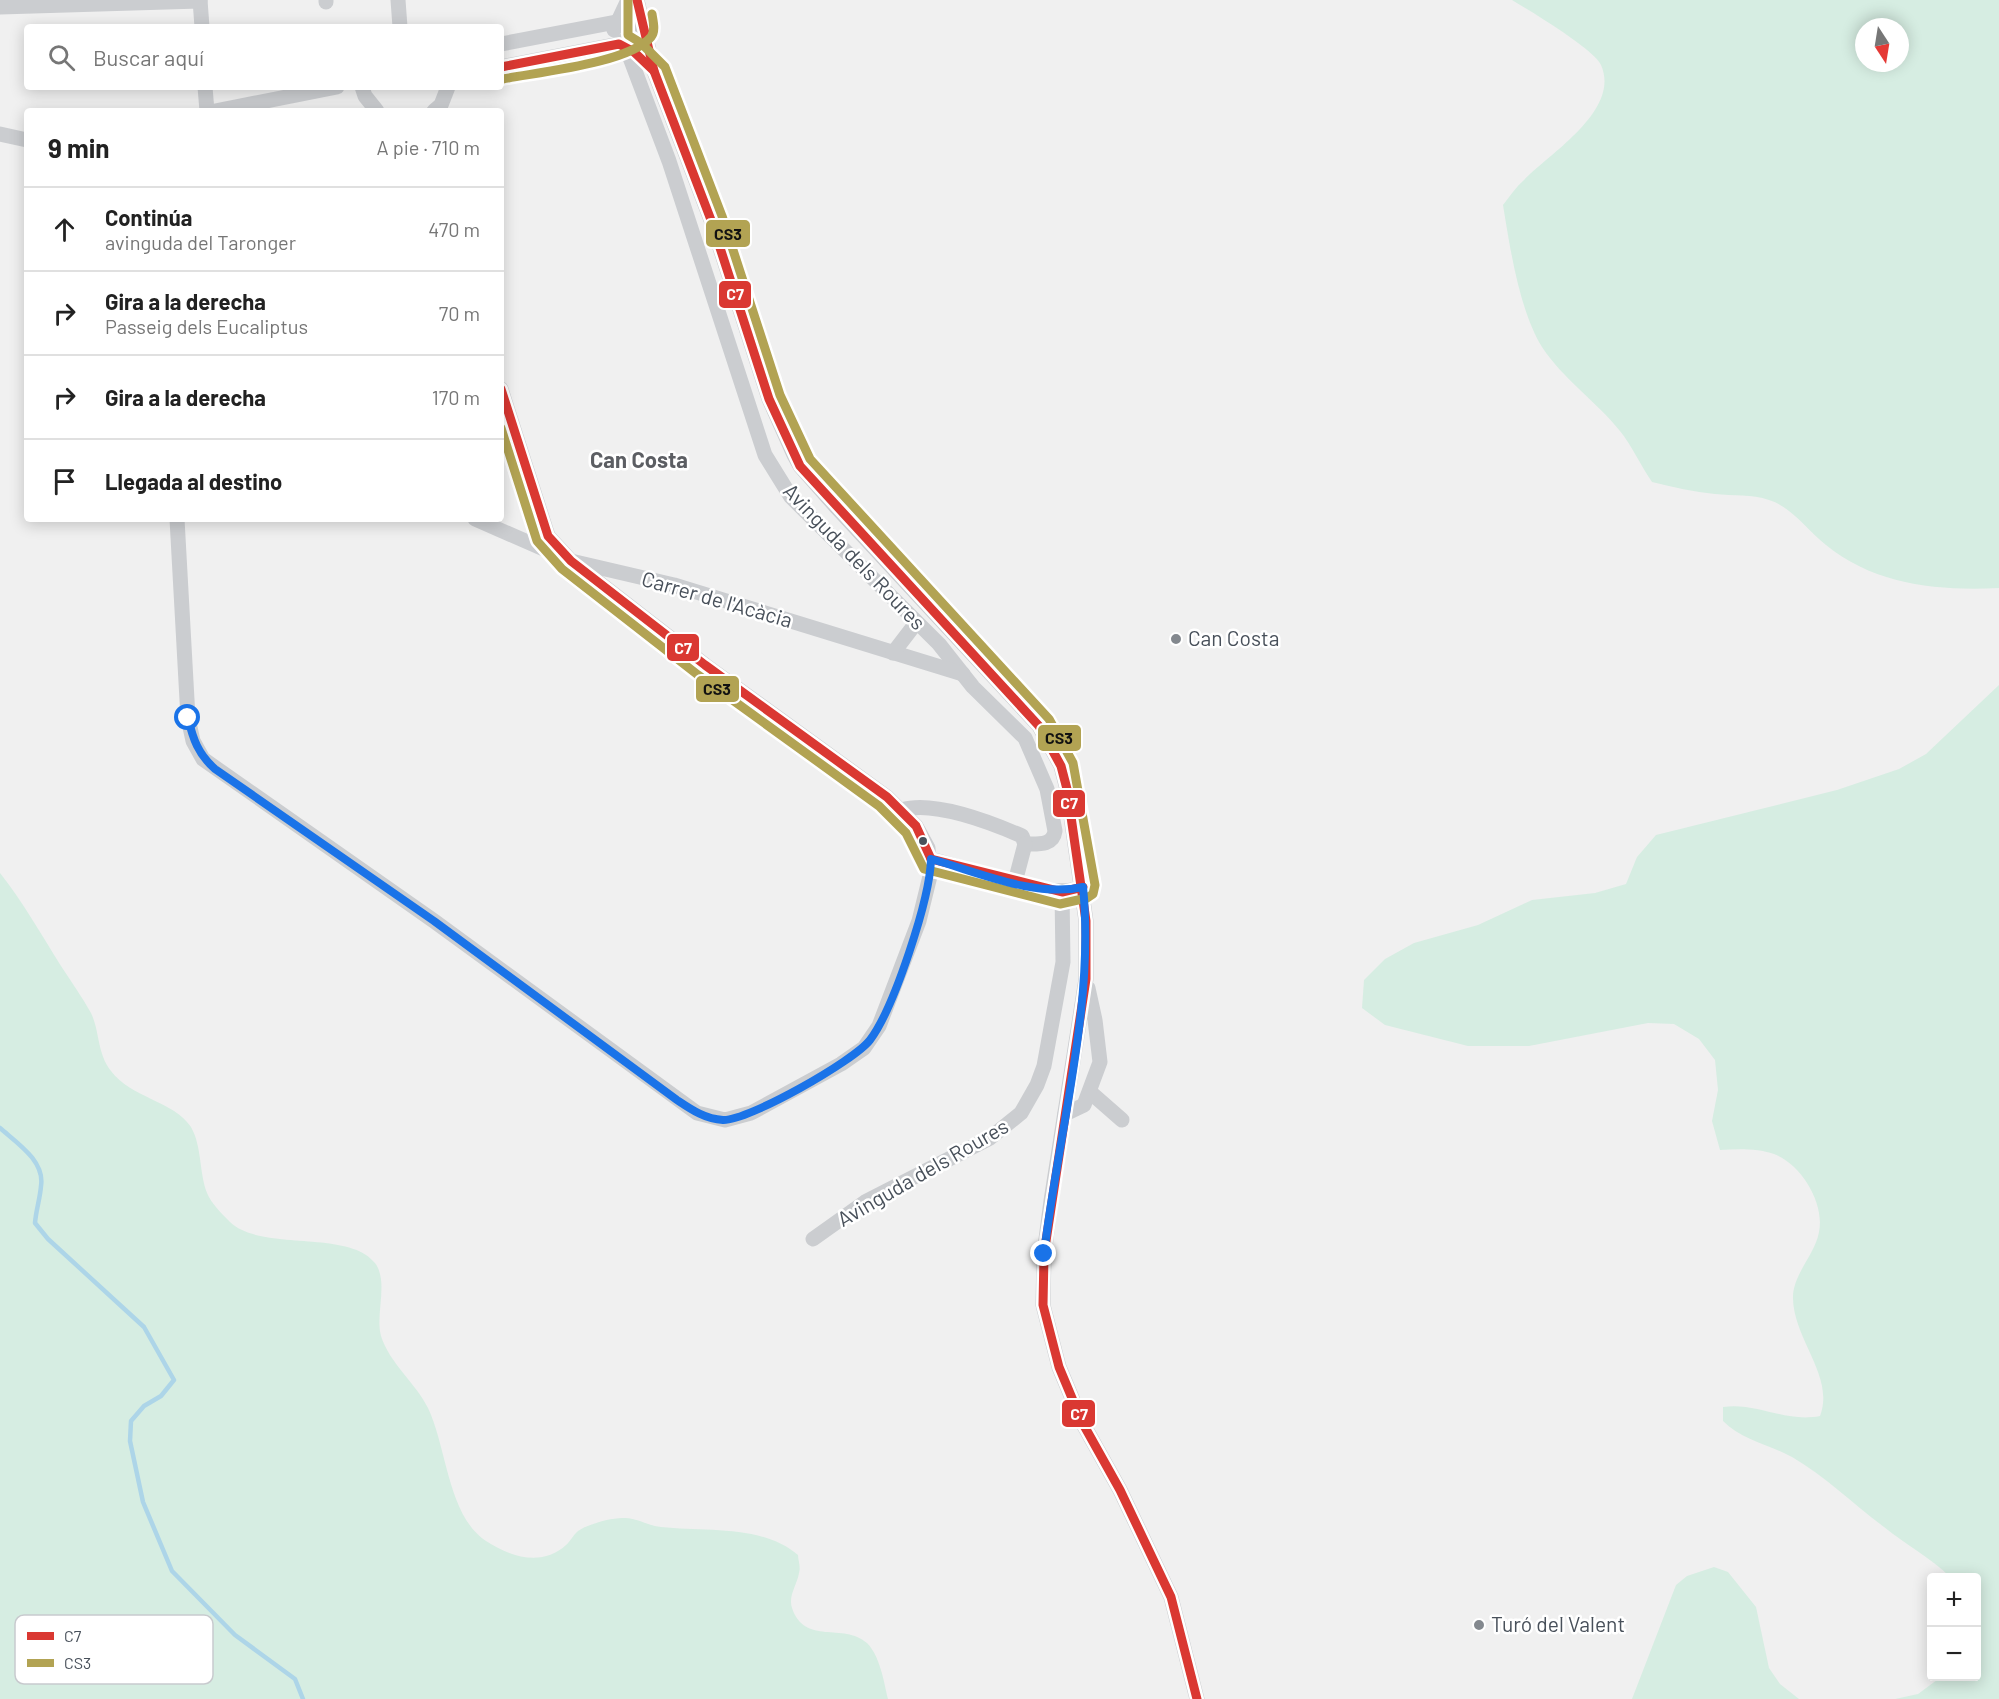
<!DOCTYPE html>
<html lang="es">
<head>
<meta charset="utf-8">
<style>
  body { margin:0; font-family:Barlow,sans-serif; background:#f6f6f6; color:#222 }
  .controls { position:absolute; right:18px; bottom:18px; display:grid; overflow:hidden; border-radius:6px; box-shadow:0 3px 15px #0003 }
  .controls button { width:54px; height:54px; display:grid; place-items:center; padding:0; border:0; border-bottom:2px solid #e0e0e0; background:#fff; color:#222; font:30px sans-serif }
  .compass { position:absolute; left:1855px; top:18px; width:54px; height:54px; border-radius:50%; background:#fff; box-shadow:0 3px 15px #0003; rotate:168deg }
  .stop { position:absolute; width:18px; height:18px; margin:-14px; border:4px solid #1a73e8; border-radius:50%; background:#fff }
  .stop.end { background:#1a73e8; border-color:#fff; box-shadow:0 2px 6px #0008 }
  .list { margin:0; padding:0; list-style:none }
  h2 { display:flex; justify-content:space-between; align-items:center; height:78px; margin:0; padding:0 24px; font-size:26px }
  h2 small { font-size:20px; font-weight:400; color:#767676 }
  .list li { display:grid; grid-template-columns:39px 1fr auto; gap:18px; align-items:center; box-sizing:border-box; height:84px; padding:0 24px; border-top:2px solid #e0e0e0 }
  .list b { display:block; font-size:22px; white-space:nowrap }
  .list p { margin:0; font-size:20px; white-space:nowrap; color:#767676 }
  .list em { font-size:20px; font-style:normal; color:#767676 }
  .icon { flex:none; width:33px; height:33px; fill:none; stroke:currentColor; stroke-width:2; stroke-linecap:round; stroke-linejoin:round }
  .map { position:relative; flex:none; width:1999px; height:1699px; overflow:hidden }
  .search { position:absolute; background:#fff; box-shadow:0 3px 15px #0003; left:24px; top:24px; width:480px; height:66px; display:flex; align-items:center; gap:15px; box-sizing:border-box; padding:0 21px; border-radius:6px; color:#767676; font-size:22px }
  .panel { position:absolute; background:#fff; box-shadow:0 3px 15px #0003; left:24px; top:108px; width:480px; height:414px; border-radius:6px }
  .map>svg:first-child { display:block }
</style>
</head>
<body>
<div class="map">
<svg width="1999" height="1699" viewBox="0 0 1999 1699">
  <rect width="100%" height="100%" fill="#f0f0f0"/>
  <g fill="#d6ede2" fill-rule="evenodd">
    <path d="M1512 0H1999V588C1938 591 1875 585 1826 545 1808 531 1792 507 1769 500 1752 494 1733 496 1715 494 1694 492 1673 487 1652 482 1641 466 1632 446 1620 431 1596 401 1563 379 1542 347 1519 310 1510 247 1503 205 1510 196 1516 187 1524 180 1550 153 1621 110 1601 65 1594 49 1530 11 1512 0ZM1864 27H1900V63H1864Z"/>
    <path d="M1999 685V1699H1895L1918 1694 1941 1677 1976 1676V1578L1950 1577C1930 1557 1906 1545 1884 1527 1853 1504 1825 1476 1792 1457 1768 1444 1742 1440 1723 1421V1407C1757 1402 1785 1423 1820 1416 1835 1377 1794 1340 1793 1299 1792 1275 1815 1255 1819 1232 1825 1203 1801 1164 1774 1154 1757 1148 1737 1149 1720 1150L1712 1121 1718 1090 1715 1060 1699 1039 1674 1024 1648 1023 1529 1046H1468L1385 1025 1362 1008 1364 980 1385 959 1414 943 1478 925 1532 900 1595 893 1626 884 1637 857 1656 835 1837 790 1899 769 1926 754Z"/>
    <path d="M0 873C23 902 41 934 61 966 71 981 82 997 91 1013 100 1032 97 1053 111 1071 131 1098 174 1101 191 1127 202 1146 199 1172 207 1193 211 1203 222 1214 230 1222 261 1252 349 1229 375 1263 389 1282 375 1314 381 1336 390 1364 415 1382 428 1408 447 1448 448 1516 486 1541 511 1557 542 1567 566 1545 570 1542 573 1535 578 1531 588 1524 613 1517 625 1518 637 1518 649 1526 661 1527 706 1532 761 1524 798 1555 798 1560 801 1567 799 1573 797 1585 788 1596 792 1608 805 1646 843 1622 867 1643 880 1656 884 1682 888 1699H0Z"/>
    <polygon points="1714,1567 1728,1572 1756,1607 1769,1668 1780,1684 1799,1699 1632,1699 1676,1585 1687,1576"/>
  </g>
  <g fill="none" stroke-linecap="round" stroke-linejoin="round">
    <path stroke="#add5e8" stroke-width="4.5" d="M0 1128C17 1143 45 1161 41 1186 40 1199 36 1210 35 1223L48 1239 144 1327 174 1380 161 1396 144 1406 131 1421 130 1441 143 1502 172 1571 235 1635 295 1679 303 1699"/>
    <g stroke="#cbcdd0" stroke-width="15">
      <polyline points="200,0 202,27"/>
      <polyline points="326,0 326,2"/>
      <polyline points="398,0 400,27"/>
      <polyline points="637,0 654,71 711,220 769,399 794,455 800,466 837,508 1039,726 1061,766 1067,789 1086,921 1086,979 1051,1201 1044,1254 1043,1305 1059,1367 1082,1422 1120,1490 1171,1597 1197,1699"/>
      <polyline points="0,7 200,1"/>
      <polyline points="614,30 628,0"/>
      <polyline points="501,44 616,22 642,29"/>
      <path d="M626 47 669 161 765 455 791 497 939 644 973 687 1025 738 1047 789 1055 831C1053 846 1038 844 1025 844"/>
      <polyline points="501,67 619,44 642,29"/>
      <polyline points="205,87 207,111"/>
      <polyline points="362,87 365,96 377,111"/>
      <polyline points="215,111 337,87"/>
      <polyline points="434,111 441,105 448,87"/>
      <polyline points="0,134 27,140"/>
      <polyline points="177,519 188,718 193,741 203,759 434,921 697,1113 725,1120 751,1113 841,1064 864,1048 879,1026 919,921 930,876 928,848 916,826 887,797 705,665 571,561 548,536 501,389"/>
      <polyline points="475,519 571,561 674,585 963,674"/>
      <polyline points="893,653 916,623"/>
      <path d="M902 810C933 800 992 823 1022 836L1025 844"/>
      <path d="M931 859C961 867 1044 896 1071 890"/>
      <polyline points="1015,882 1025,844"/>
      <polyline points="1090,1092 1122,1120"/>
      <polyline points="1065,1114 1084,1105 1100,1062 1095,1020 1088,988"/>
      <polyline points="813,1239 865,1202 990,1138 1021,1113 1037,1085 1044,1066 1063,962 1062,892"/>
    </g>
    <defs>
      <g id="bus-1">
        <polyline points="637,0 654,71 711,220 769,399 800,466 1039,726 1061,766 1067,789 1086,921 1086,979 1044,1254 1043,1305 1059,1367 1082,1422 1120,1490 1171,1597 1197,1699"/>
        <polyline points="501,67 619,44 634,52 654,71"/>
        <polyline points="501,389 548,536 571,561 705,665 887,797 916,826 931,859"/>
        <polyline points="931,859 1062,892 1083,887"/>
      </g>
      <g id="bus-2">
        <path d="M503 79C539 72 629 63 651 37 656 31 653 21 652 14"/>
        <polyline points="501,428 537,541 562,569 698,675 879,806 906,833 924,869 1060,904 1087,898 1093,894 1095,885 1073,763 1049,719 810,459 780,395 722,216 665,67 641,43 628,35 628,0"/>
      </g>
    </defs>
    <use href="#bus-1" stroke="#fff" stroke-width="14"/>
    <use href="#bus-2" stroke="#fff" stroke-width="14"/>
    <use href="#bus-1" stroke="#da3832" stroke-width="9"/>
    <use href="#bus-2" stroke="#b2a353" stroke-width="9"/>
  </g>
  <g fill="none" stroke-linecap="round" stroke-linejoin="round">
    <path stroke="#1a73e8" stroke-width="8" d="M188 718C193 739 198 754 215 769L434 921 677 1100C692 1110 705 1119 723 1120 748 1121 854 1061 870 1040 894 1008 930 899 931 859 978 872 1035 898 1083 887 1095 1006 1058 1134 1044 1254"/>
  </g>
  <g fill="#83888e" stroke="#fff" stroke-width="2">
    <circle cx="1176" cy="639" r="6"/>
    <circle cx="1479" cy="1625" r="6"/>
  </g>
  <circle fill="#48505a" stroke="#fff" stroke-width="2" cx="923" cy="841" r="5"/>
  <g text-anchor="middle" stroke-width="5" stroke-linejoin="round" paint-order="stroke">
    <g font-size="21" fill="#48505a" stroke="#fff">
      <text transform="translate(854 557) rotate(46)" y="7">Avinguda dels Roures</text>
      <text transform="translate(717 600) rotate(16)" y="7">Carrer de l'Acàcia</text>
      <text transform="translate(923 1173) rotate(-30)" y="7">Avinguda dels Roures</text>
    </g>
    <g font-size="21" fill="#48505a" stroke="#fff" text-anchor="start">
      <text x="1188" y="646">Can Costa</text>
      <text x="1491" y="1632">Turó del Valent</text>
    </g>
    <g font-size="22" font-weight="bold" fill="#5c5e63" stroke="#fff">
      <text x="639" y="468">Can Costa</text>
    </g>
  </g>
  <rect x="15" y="1615" width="198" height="69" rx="9" fill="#fff" stroke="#c8cace" stroke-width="1.5"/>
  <rect x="27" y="1632" width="27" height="8" fill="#da3832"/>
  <rect x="27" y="1659" width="27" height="8" fill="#b2a353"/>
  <g font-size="16" fill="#48505a">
    <text x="64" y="1642">C7</text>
    <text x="64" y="1669">CS3</text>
  </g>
  <g stroke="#fff" stroke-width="2">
    <rect x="705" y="219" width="46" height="29" rx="6" fill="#b2a353"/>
    <rect x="718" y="280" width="34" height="29" rx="6" fill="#da3832"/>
    <rect x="666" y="633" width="34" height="29" rx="6" fill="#da3832"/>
    <rect x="695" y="675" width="45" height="28" rx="6" fill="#b2a353"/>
    <rect x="1037" y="724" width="45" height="28" rx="6" fill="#b2a353"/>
    <rect x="1052" y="789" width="34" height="29" rx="6" fill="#da3832"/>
    <rect x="1061" y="1399" width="35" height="29" rx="6" fill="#da3832"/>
  </g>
  <g font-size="16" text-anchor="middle" font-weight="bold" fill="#fff">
    <text x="735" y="300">C7</text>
    <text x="683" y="654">C7</text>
    <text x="1069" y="809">C7</text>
    <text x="1079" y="1420">C7</text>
  </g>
  <g font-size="16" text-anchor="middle" font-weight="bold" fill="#111">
    <text x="728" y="240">CS3</text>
    <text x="717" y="695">CS3</text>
    <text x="1059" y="744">CS3</text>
  </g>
</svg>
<div class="controls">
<button>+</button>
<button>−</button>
</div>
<svg class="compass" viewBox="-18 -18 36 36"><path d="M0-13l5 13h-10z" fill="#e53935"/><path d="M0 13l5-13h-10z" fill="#767676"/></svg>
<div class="stop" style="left:188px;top:718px"></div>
<div class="stop end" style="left:1044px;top:1254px"></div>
<div class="search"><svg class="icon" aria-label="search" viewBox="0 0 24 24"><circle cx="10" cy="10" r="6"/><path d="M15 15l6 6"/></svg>Buscar aquí</div>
<section class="panel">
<h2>9 min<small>A pie · 710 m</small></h2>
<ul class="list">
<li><svg class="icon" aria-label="ahead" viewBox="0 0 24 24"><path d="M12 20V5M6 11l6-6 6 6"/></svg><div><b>Continúa</b><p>avinguda del Taronger</p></div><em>470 m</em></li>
<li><svg class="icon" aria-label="right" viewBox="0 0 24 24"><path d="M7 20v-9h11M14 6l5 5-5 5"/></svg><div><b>Gira a la derecha</b><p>Passeig dels Eucaliptus</p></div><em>70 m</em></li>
<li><svg class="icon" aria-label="right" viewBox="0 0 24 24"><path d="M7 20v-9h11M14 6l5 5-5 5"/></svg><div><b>Gira a la derecha</b></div><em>170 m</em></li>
<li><svg class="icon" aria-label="arrive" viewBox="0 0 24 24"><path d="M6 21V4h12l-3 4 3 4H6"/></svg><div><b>Llegada al destino</b></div></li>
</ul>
</section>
</div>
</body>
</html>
